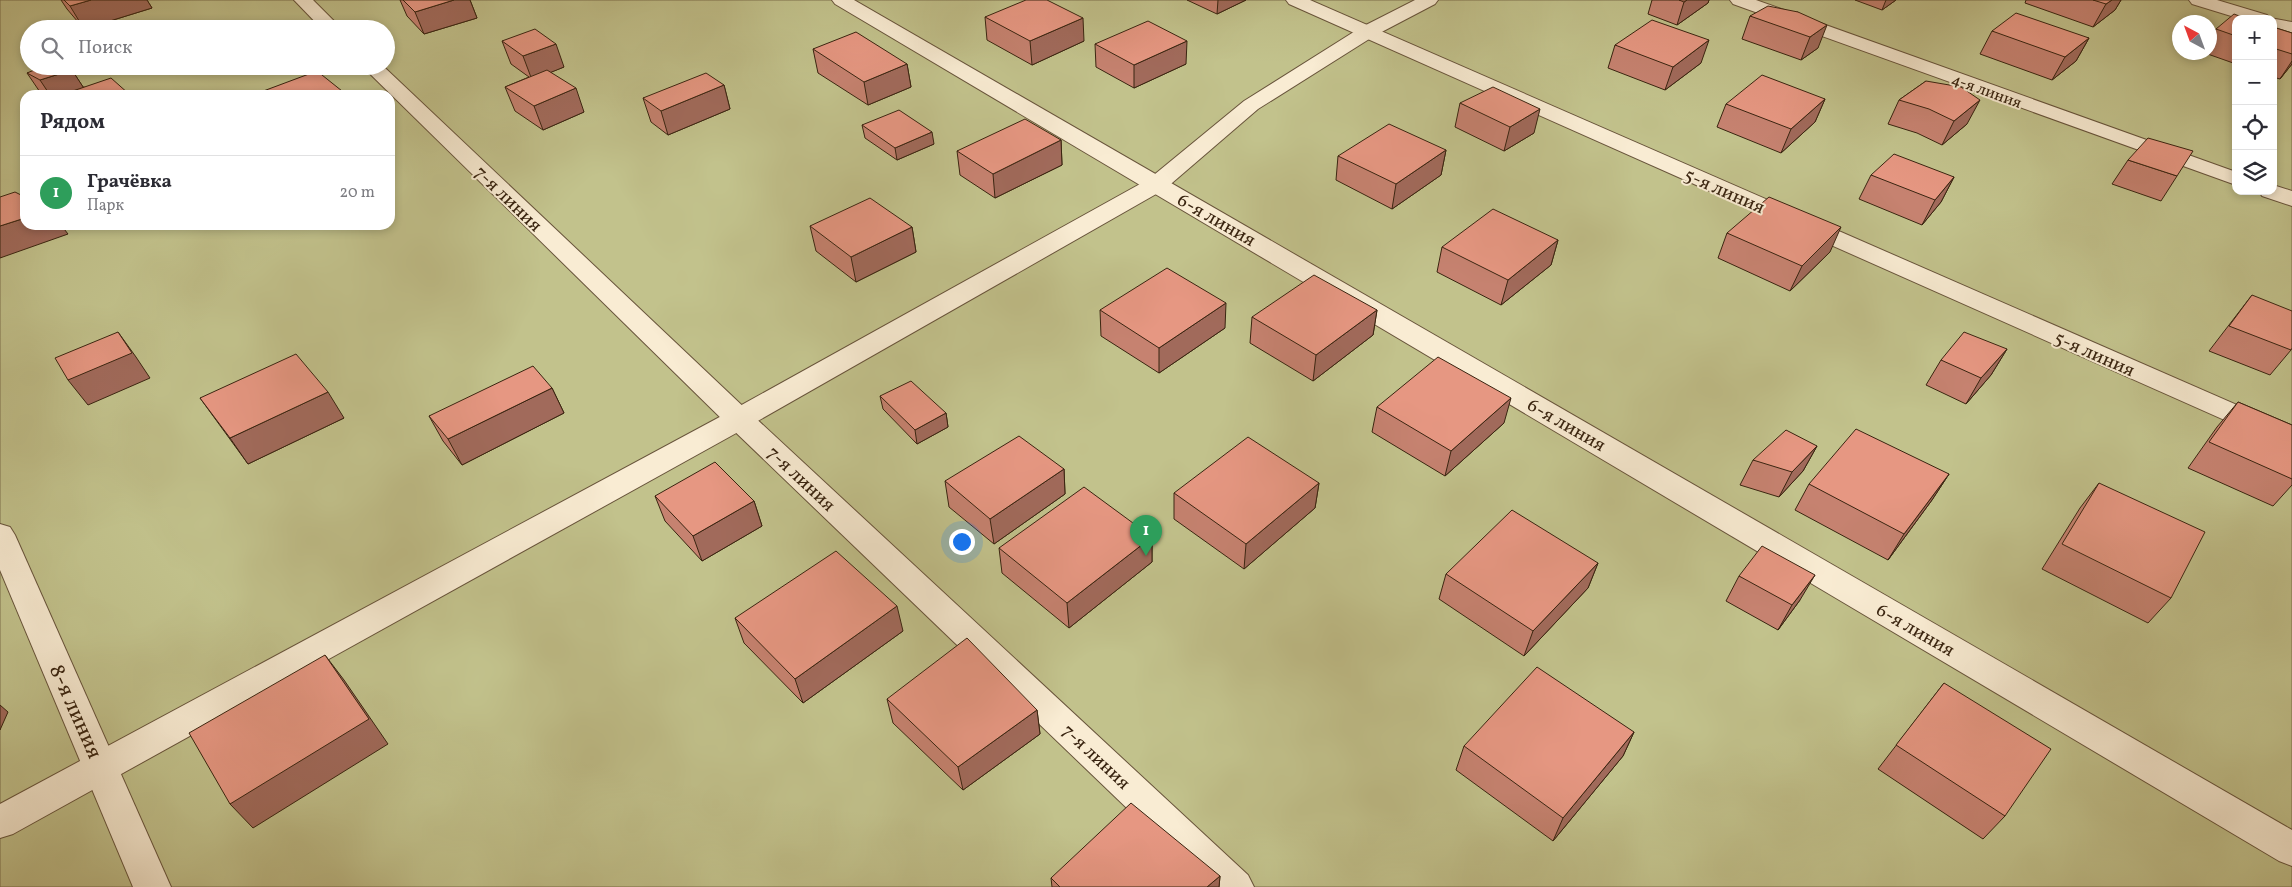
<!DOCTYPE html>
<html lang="ru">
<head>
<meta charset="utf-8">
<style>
  body { margin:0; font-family:Vollkorn,serif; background:#f7f7f7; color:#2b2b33 }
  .controls { position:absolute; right:15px; top:15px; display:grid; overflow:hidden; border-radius:10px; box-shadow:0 2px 8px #0003 }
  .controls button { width:45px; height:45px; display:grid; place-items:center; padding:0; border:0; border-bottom:1px solid #e1e1e2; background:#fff; color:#2b2b33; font:25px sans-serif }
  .compass { position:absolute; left:2172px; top:15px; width:45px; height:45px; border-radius:50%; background:#fff; box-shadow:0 2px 8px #0003; rotate:319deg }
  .you { position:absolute; left:961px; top:541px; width:18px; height:18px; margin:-12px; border:4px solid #fff; border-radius:50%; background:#1a73e8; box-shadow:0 0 0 8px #1a73e833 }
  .badge { display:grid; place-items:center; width:32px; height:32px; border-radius:50%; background:#db2777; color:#fff; font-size:16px; font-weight:700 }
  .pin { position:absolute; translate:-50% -41px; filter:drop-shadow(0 1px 2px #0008) }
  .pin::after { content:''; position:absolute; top:26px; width:18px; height:15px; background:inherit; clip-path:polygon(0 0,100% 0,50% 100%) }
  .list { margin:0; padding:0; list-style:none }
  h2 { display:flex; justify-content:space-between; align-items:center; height:65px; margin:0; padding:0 20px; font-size:21px }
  h2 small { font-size:16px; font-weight:400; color:#7c7c81 }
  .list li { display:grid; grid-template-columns:32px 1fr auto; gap:15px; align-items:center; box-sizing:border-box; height:75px; padding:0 20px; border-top:1px solid #e1e1e2 }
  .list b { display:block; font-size:19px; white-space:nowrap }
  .list p { margin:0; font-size:16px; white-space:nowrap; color:#7c7c81 }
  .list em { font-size:16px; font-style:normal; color:#7c7c81 }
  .icon { flex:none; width:28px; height:28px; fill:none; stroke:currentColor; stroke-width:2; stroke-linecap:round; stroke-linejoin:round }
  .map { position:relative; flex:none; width:2292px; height:887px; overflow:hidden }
  .search { position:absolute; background:#fff; box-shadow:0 2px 8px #0003; left:20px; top:20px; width:375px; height:55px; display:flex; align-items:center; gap:12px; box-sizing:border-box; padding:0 18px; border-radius:28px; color:#7c7c81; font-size:19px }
  .panel { position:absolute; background:#fff; box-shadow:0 2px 8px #0003; left:20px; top:90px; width:375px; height:140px; border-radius:15px }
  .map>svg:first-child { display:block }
</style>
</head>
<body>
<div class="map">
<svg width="2292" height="887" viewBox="0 0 2292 887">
  <rect width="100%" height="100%" fill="#f6e2bb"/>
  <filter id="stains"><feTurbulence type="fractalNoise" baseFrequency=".004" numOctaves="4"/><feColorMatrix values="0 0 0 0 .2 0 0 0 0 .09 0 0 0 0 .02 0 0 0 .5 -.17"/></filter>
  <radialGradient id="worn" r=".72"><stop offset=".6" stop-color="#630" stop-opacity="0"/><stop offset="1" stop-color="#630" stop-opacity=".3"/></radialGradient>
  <path fill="#c2c28c" stroke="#7e734e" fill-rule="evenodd" d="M0 0H2292V887H0ZM2236 19H2273V191H2236ZM2180 22H2210V52H2180ZM29 29H386V66H29ZM25 95H390V225H25Z"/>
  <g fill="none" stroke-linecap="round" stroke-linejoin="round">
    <defs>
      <g id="service">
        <polygon points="294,0 313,0 342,29 322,29"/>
        <polygon points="832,0 854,0 2292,830 2292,866 2279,861 835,4"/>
        <polygon points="1286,0 1310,0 2292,429 2292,450 1289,4"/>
        <polygon points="1730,0 1756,0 2236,172 2236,185 1733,4"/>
        <polygon points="2189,0 2217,0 2267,15 2270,18 2292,22 2292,34 2273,29 2273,19 2241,19 2192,4"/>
        <polygon points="362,66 383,66 749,412 1248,875 1254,887 1209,887 729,426"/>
        <polygon points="2273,185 2292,191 2292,206 2262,196 2259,191 2273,191"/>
        <polygon points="0,524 10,527 15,535 171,887 133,887 0,570"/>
      </g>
      <polygon id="minor" points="1415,0 1438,0 1435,4 1374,36 1258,109 1165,189 749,426 13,834 0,838 0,804 729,412 1149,179 1244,101 1360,28"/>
    </defs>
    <use href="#service" stroke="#68543b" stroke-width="2"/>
    <use href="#minor" stroke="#68543b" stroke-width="2"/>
    <use href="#service" fill="#f9ecd3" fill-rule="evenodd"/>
    <use href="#minor" fill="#f9ecd3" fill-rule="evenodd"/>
  </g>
  <g fill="#c68270" stroke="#392410">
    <polygon points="61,0 147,0 152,8 84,29 67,9"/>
    <polygon points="400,0 470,0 477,18 424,34 407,16"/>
    <polygon points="1187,0 1246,0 1217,14"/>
    <polygon points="1652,0 1709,0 1708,3 1677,25 1648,14"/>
    <polygon points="1855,0 1896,0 1882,10"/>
    <polygon points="2026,0 2121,0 2115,10 2093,27 2025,3"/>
    <polygon points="1798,12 1818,48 1801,60 1742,39 1750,16"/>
    <polygon points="985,17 1084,41 1032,65 987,40"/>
    <polygon points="2236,19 2236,64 2202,52 2210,52 2210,40 2216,29"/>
    <polygon points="2273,27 2292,33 2292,64 2280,79 2273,77"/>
    <polygon points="1992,31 2089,38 2076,61 2052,80 1980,54"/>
    <polygon points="502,41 564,67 551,72 584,112 543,130 515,111 505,87 529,77 511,64"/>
    <polygon points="1095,44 1186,64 1134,88 1096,67"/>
    <polygon points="1615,45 1701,63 1665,90 1608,68"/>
    <polygon points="813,49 907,64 911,87 868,105 818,73"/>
    <polygon points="72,70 83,87 130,95 42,95 27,73"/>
    <polygon points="1926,81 1967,124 1942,145 1917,133 1888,124 1899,100"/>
    <polygon points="724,85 730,109 668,135 651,122 643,98"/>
    <polygon points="1825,99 1815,122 1781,153 1717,127 1726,104"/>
    <polygon points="1460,103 1534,133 1504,151 1455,127"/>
    <polygon points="862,125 934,144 897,160 865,138"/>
    <polygon points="1061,140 1062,165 995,198 960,175 957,151"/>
    <polygon points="1446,150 1441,175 1392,209 1336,180 1338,156"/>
    <polygon points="2128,160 2177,176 2161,201 2112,184"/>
    <polygon points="1871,175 1954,177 1941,202 1922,225 1859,199"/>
    <polygon points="810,226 912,227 916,252 856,282 816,251"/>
    <polygon points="1727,233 1830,252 1790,291 1718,258"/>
    <polygon points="1558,240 1551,265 1501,305 1437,272 1442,247"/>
    <polygon points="2252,295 2291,350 2270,375 2209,351"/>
    <polygon points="1100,310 1225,328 1159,373 1101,336"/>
    <polygon points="1377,310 1373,335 1313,381 1250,343 1252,317"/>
    <polygon points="2007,349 1991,375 1966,404 1926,385 1941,360"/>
    <polygon points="552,388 564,413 462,465 443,441 429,416"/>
    <polygon points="880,396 946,413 948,427 917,444 883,409"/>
    <polygon points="200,398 344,418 248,464"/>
    <polygon points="2238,402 2292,425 2292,485 2273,506 2188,468 2217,427"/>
    <polygon points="1377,407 1504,423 1445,476 1372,432"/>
    <polygon points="1817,446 1803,471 1779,497 1740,485 1753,460"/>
    <polygon points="1064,469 1065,494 994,544 949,507 945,481"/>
    <polygon points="1949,474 1932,500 1888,560 1795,510 1809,484"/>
    <polygon points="1319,483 1315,508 1244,569 1174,519 1174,493"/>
    <polygon points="2099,483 2171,598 2148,623 2042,569 2080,508"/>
    <polygon points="655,496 754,501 762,526 702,561 665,521"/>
    <polygon points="1152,537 1152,562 1069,628 1002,573 999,548"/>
    <polygon points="1598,563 1588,588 1524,656 1439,599 1446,574"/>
    <polygon points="1739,576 1800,600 1778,630 1726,601"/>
    <polygon points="735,618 903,631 803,703 744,643"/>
    <polygon points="1944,683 2005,816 1983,839 1878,769"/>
    <polygon points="887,699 1037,710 1040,734 963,790 893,723"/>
    <polygon points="1634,732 1623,756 1553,841 1456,770 1464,746"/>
    <polygon points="1220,876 1219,887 1052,887 1051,878"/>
  </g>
  <g fill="#a16a5b" stroke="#392410">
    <polygon points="91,0 147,0 152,8 84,29 70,6"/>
    <polygon points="454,0 470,0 477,18 424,34 415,12"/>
    <polygon points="1218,0 1246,0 1217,14"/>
    <polygon points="1687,0 1709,0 1708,3 1677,25 1684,2"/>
    <polygon points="1886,0 1896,0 1882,10"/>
    <polygon points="2112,0 2121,0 2115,10 2093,27 2106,4"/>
    <polygon points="1083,18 1084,41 1032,65 1030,41"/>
    <polygon points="1827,25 1818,48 1801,60 1810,37"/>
    <polygon points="2089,38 2076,61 2052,80 2065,57"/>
    <polygon points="1709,40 1701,63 1665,90 1673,67"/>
    <polygon points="1187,41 1186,64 1134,88 1134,65"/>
    <polygon points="556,44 564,67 532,80 523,56"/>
    <polygon points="2292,61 2292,64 2280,79"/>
    <polygon points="907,64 911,87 868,105 864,82"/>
    <polygon points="72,70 87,93 81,95 50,95 40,80"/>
    <polygon points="724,85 730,109 668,135 661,111"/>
    <polygon points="576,88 584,112 543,130 534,106"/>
    <polygon points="1825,99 1815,122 1781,153 1791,129"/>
    <polygon points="1980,100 1967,124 1942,145 1954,121"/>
    <polygon points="1540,109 1534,133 1504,151 1510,127"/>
    <polygon points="932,132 934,144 897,160 895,148"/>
    <polygon points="1061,140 1062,165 995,198 993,174"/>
    <polygon points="1446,150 1441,175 1392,209 1396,184"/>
    <polygon points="1954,177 1941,202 1922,225 1935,200"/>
    <polygon points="25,218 25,225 61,225 68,234 0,258 0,226"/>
    <polygon points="912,227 916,252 856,282 851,257"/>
    <polygon points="1841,227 1830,252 1790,291 1802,266"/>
    <polygon points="1558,240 1551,265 1501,305 1508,280"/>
    <polygon points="1226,303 1225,328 1159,373 1159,348"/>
    <polygon points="1377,310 1373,335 1313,381 1316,355"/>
    <polygon points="118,332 136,357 150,378 88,405 68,380"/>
    <polygon points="2007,349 1991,375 1966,404 1981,378"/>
    <polygon points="552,388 564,413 462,465 448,439"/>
    <polygon points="328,392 344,418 248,464 230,438"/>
    <polygon points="1511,398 1504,423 1445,476 1451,451"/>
    <polygon points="946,413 948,427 917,444 915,430"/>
    <polygon points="1817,446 1803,471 1779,497 1792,472"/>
    <polygon points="1064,469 1065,494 994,544 990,519"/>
    <polygon points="1949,474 1932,500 1888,560 1904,534"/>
    <polygon points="1319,483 1315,508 1244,569 1246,544"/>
    <polygon points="754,501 762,526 702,561 693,536"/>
    <polygon points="1152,537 1152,562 1069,628 1067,603"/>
    <polygon points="1598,563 1588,588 1524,656 1533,631"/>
    <polygon points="1815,575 1800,600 1778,630 1792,605"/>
    <polygon points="897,606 903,631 803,703 795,679"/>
    <polygon points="325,655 344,680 388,744 253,828 230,804"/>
    <polygon points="0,705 8,712 0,730"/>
    <polygon points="1037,710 1040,734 963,790 958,767"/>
    <polygon points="1634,732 1623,756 1553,841 1563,818"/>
    <polygon points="1220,876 1219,887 1207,887"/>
  </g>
  <g fill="#e69782" stroke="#392410">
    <polygon points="64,0 91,0 70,6"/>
    <polygon points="403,0 454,0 415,12"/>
    <polygon points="1026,0 1047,0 1083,18 1030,41 985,17"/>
    <polygon points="1679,0 1687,0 1684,2"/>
    <polygon points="2093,0 2112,0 2106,4"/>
    <polygon points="1768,6 1798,12 1827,25 1810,37 1750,16"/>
    <polygon points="2016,13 2089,38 2065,57 1992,31"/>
    <polygon points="2234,14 2247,19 2236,19 2236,36 2216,29"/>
    <polygon points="1652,20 1709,40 1673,67 1615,45"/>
    <polygon points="1148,21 1187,41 1134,65 1095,44"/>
    <polygon points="2273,27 2292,33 2292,54 2273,48"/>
    <polygon points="535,29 556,44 523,56 502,41"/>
    <polygon points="856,32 907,64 864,82 813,49"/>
    <polygon points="44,66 67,66 72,70 40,80 27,73"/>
    <polygon points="547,70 576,88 534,106 505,87"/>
    <polygon points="317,71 347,95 261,95 258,93"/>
    <polygon points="706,73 724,85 661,111 643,98"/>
    <polygon points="1762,75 1825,99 1791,129 1726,104"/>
    <polygon points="111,78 129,94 126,95 61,95"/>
    <polygon points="1926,81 1961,87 1980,100 1954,121 1929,109 1899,100"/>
    <polygon points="1493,87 1540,109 1510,127 1460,103"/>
    <polygon points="899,110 932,132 895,148 862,125"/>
    <polygon points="1025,119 1061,140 993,174 957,151"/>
    <polygon points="1389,124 1446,150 1396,184 1338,156"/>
    <polygon points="2148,138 2193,151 2177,176 2128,160"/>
    <polygon points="1894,154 1954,177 1935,200 1871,175"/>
    <polygon points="15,192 25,197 25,218 0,226 0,197"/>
    <polygon points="1769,197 1841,227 1802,266 1727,233"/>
    <polygon points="870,198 912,227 851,257 810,226"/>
    <polygon points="1493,209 1558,240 1508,280 1442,247"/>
    <polygon points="1167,268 1226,303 1159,348 1100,310"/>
    <polygon points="1314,275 1377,310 1316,355 1252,317"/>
    <polygon points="2252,295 2292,311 2292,348 2291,350 2229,326"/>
    <polygon points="118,332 132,353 68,380 55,358"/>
    <polygon points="1964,332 2007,349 1981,378 1941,360"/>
    <polygon points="296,354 328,392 230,438 200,398"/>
    <polygon points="1438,357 1511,398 1451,451 1377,407"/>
    <polygon points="533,366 552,388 448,439 429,416"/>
    <polygon points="911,381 946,413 915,430 880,396"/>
    <polygon points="2238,402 2292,425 2292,479 2209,442"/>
    <polygon points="1856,429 1949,474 1904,534 1809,484"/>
    <polygon points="1786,430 1817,446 1792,472 1753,460"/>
    <polygon points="1019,436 1064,469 990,519 945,481"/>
    <polygon points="1248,437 1319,483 1246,544 1174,493"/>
    <polygon points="715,462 754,501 693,536 655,496"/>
    <polygon points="2099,483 2205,532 2171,598 2062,544"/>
    <polygon points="1084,487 1152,537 1067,603 999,548"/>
    <polygon points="1512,510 1598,563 1533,631 1446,574"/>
    <polygon points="1762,546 1815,575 1792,605 1739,576"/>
    <polygon points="836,551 897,606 795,679 735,618"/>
    <polygon points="967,638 1037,710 958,767 887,699"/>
    <polygon points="325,655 369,719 230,804 189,733"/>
    <polygon points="1537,667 1634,732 1563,818 1464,746"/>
    <polygon points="1944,683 2051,749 2005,816 1896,745"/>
    <polygon points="1131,803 1220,876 1207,887 1060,887 1051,878"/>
  </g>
  <g text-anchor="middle" stroke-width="4" stroke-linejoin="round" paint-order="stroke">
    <g font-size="16" fill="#392410" stroke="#f9ecd3">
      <text transform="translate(1987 90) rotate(20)" y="6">4-я линия</text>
    </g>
    <g font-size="19" fill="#392410" stroke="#f9ecd3">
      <text transform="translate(1725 190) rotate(24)" y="7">5-я линия</text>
      <text transform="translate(509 198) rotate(44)" y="7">7-я линия</text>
      <text transform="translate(1217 219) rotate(30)" y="7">6-я линия</text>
      <text transform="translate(2095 353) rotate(24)" y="7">5-я линия</text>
      <text transform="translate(1567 424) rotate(30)" y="7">6-я линия</text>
      <text transform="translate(802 478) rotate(43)" y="7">7-я линия</text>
      <text transform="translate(1916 629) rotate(30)" y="7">6-я линия</text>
      <text transform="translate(1097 756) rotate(43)" y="7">7-я линия</text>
    </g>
    <g font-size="22" fill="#392410" stroke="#f9ecd3">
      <text transform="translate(77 711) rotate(66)" y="8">8-я линия</text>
    </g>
  </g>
  <rect width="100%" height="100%" filter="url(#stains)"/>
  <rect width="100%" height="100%" fill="url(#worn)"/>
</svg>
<div class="controls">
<button>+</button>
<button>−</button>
<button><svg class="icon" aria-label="locate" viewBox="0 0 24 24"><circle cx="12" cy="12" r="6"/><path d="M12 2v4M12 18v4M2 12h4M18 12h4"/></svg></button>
<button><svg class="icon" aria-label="layers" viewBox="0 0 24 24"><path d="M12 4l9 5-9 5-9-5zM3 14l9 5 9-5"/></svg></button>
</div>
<svg class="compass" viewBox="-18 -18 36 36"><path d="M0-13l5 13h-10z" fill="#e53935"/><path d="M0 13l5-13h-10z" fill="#7c7c81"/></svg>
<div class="you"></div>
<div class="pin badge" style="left:1146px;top:556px;background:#2e9e5b">1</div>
<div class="search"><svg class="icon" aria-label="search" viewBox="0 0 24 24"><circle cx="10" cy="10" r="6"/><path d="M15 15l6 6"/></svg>Поиск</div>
<section class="panel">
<h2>Рядом<small></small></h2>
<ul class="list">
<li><span class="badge" style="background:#2e9e5b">1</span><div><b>Грачёвка</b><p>Парк</p></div><em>20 m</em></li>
</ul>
</section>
</div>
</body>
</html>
